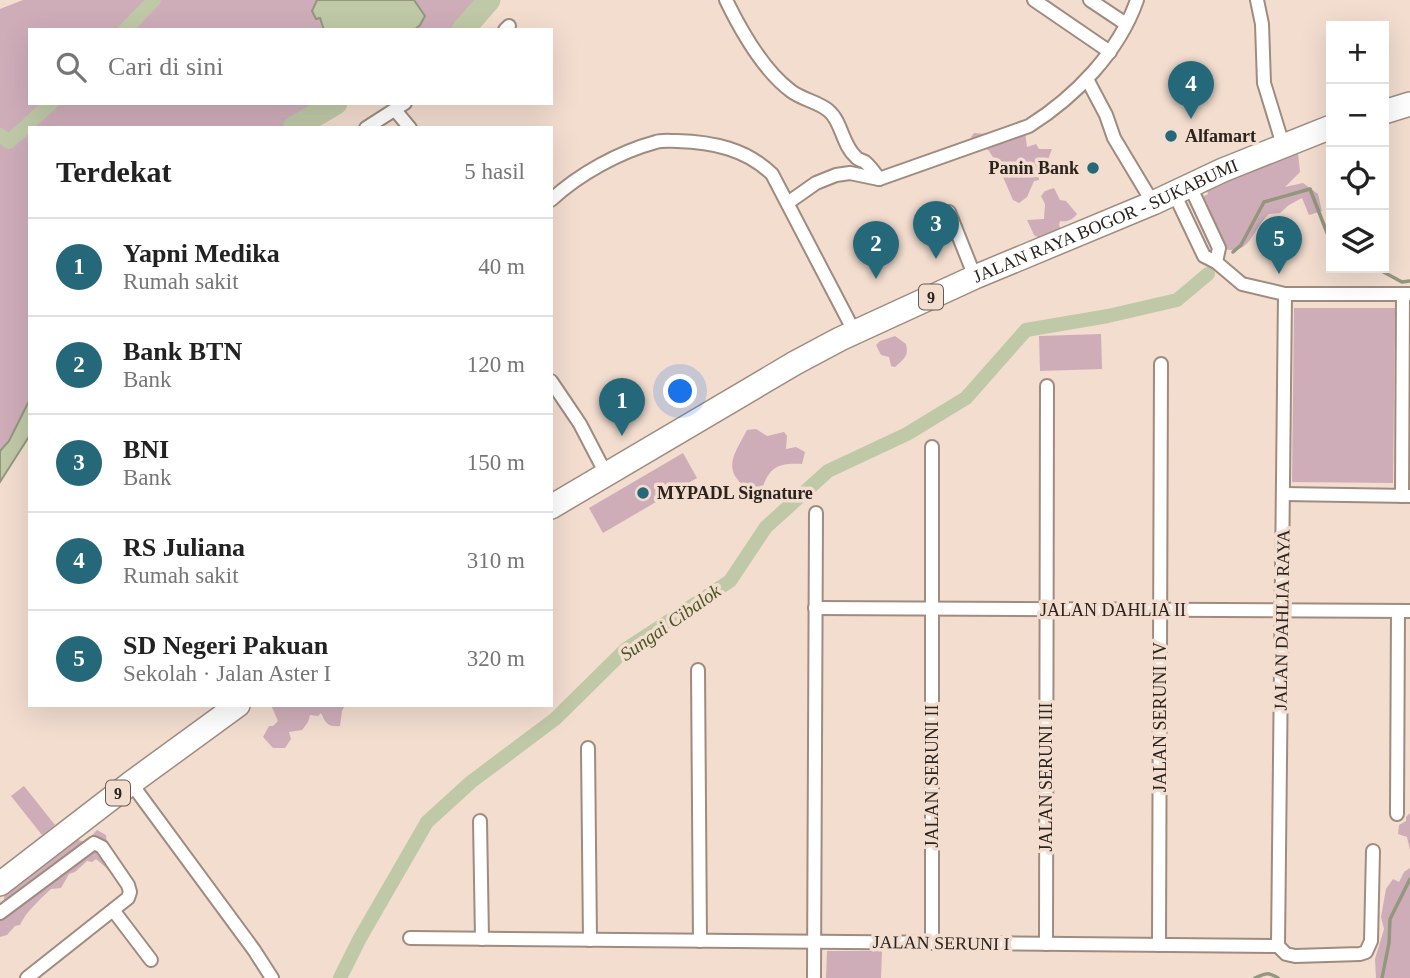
<!DOCTYPE html>
<html lang="id">
<head>
<meta charset="utf-8">
<style>
  body { margin:0; font-family:"Times New Roman",serif; background:#f6f6f6; color:#222 }
  .controls { position:absolute; right:21px; top:21px; display:grid; overflow:hidden; border-radius:0px; box-shadow:0 7px 28px #0002 }
  .controls button { width:63px; height:63px; display:grid; place-items:center; padding:0; border:0; border-bottom:2px solid #e0e0e0; background:#fff; color:#222; font:35px sans-serif }
  .you { position:absolute; left:681px; top:392px; width:24px; height:24px; margin:-18px; border:5px solid #fff; border-radius:50%; background:#1a73e8; box-shadow:0 0 0 10px #1a73e833 }
  .badge { display:grid; place-items:center; width:46px; height:46px; border-radius:50%; background:#246879; color:#fff; font-size:23px; font-weight:700 }
  .pin { position:absolute; translate:-50% -58px; filter:drop-shadow(0 2px 4px #0008) }
  .pin::after { content:''; position:absolute; top:37px; width:24px; height:21px; background:inherit; clip-path:polygon(0 0,100% 0,50% 100%) }
  .list { margin:0; padding:0; list-style:none }
  h2 { display:flex; justify-content:space-between; align-items:center; height:91px; margin:0; padding:0 28px; font-size:30px }
  h2 small { font-size:23px; font-weight:400; color:#767676 }
  .list li { display:grid; grid-template-columns:46px 1fr auto; gap:21px; align-items:center; box-sizing:border-box; height:98px; padding:0 28px; border-top:2px solid #e0e0e0 }
  .list b { display:block; font-size:26px; white-space:nowrap }
  .list p { margin:0; font-size:23px; white-space:nowrap; color:#767676 }
  .list em { font-size:23px; font-style:normal; color:#767676 }
  .icon { flex:none; width:38px; height:38px; fill:none; stroke:currentColor; stroke-width:2; stroke-linecap:round; stroke-linejoin:round }
  .map { position:relative; flex:none; width:1410px; height:978px; overflow:hidden }
  .search { position:absolute; background:#fff; box-shadow:0 7px 28px #0002; left:28px; top:28px; width:525px; height:77px; display:flex; align-items:center; gap:18px; box-sizing:border-box; padding:0 24px; border-radius:0px; color:#767676; font-size:26px }
  .panel { position:absolute; background:#fff; box-shadow:0 7px 28px #0002; left:28px; top:126px; width:525px; height:581px; border-radius:0px }
  .map>svg:first-child { display:block }
</style>
</head>
<body>
<div class="map">
<svg width="1410" height="978" viewBox="0 0 1410 978">
  <rect width="100%" height="100%" fill="#f2ddcf"/>
  <g fill="#ceadb9">
    <polygon points="23,0 489,0 463,30 30,30 30,103 337,103 294,128 30,128 30,399 9,441 0,451 0,9"/>
    <polygon points="1025,132 1027,147 1036,144 1039,149 1052,149 1047,162 1050,164 1050,172 1039,175 1039,180 1034,181 1027,197 1019,203 1013,200 1003,177 1007,171 1001,162 996,162 989,151 971,137 974,133 1000,135"/>
    <path d="M1287 146 1298 153 1300 172 1285 187 1303 183 1318 194 1322 211 1309 215 1302 198 1289 205 1280 213 1269 214C1249 233 1252 257 1219 248L1196 201 1208 194 1205 182 1221 175 1235 179 1243 165 1257 169 1261 158Z"/>
    <path d="M1054 188 1060 200 1066 201 1077 214C1072 220 1068 222 1060 221L1059 225 1062 232 1049 234 1041 239 1034 235 1027 220 1044 219 1045 204 1041 196 1045 191Z"/>
    <polygon points="1294,308 1395,308 1393,483 1292,482"/>
    <polygon points="1101,334 1102,369 1040,371 1039,336"/>
    <path d="M895 336 906 344C909 356 904 359 895 367L891 366 889 357 881 355 876 345 880 341Z"/>
    <path d="M756 429 767 436 784 432 787 436 786 449 796 447 805 452 802 464C781 463 771 465 763 486L752 492C721 471 732 458 747 430Z"/>
    <polygon points="683,453 697,478 603,533 589,508"/>
    <path d="M271 705H345L342 711 340 726C328 727 326 724 321 713L318 716 310 715 308 722 302 730 289 732 291 739 285 748H273L263 737 269 726H273L278 721Z"/>
    <polygon points="24,786 55,825 42,835 11,796"/>
    <polygon points="1410,813 1410,850 1407,837 1398,834 1399,825 1406,821 1406,817"/>
    <path d="M97 830 106 835 107 844 112 849V854L125 877 117 881 111 872 96 859 92 862 87 861 75 872 69 874 61 888 51 889C41 898 25 913 20 925L15 926 7 935 0 937V903L4 900 5 888 74 839 85 842Z"/>
    <polygon points="1410,868 1410,978 1376,978 1375,959 1384,929 1381,917 1386,889 1393,879 1399,882 1404,872"/>
    <polygon points="827,951 882,951 881,978 826,978"/>
  </g>
  <g fill="#bfc9a7" stroke="#93977e" stroke-width="2">
    <polygon points="317,0 414,0 425,16 420,25 414,30 324,30 320,18 316,19 312,11"/>
    <polygon points="30,399 30,435 0,482 0,451 9,441"/>
  </g>
  <g fill="none" stroke-linecap="round" stroke-linejoin="round">
    <g stroke="#93977e" stroke-width="3.5">
      <polyline points="1233,252 1241,245 1264,202 1310,189 1331,243"/>
      <polyline points="1376,268 1402,282 1410,281"/>
      <path d="M1255 978C1265 973 1269 972 1278 978"/>
      <polyline points="1382,978 1389,943 1390,919 1410,879"/>
    </g>
    <g stroke="#bfc9a7" stroke-width="14">
      <polyline points="125,30 154,0"/>
      <polyline points="0,135 9,142 51,103"/>
      <polyline points="340,978 360,938 427,822 471,782 555,719 626,649 730,581 766,527 828,471 907,434 966,398 1026,330 1108,316 1177,300 1208,274"/>
    </g>
    <g stroke="#bfc9a7" stroke-width="23">
      <polyline points="463,30 489,0"/>
      <polyline points="294,128 336,103"/>
    </g>
    <defs>
      <g id="street">
        <path d="M726 0C741 31 763 70 791 91 803 100 819 102 829 111 842 122 842 145 856 157 858 160 862 160 865 162 870 166 875 173 879 179"/>
        <polyline points="1034,0 1110,52"/>
        <polyline points="1090,0 1126,24"/>
        <polyline points="1257,0 1262,24 1264,83 1283,145"/>
        <polyline points="505,30 509,26"/>
        <polyline points="1087,79 1106,115 1114,138 1153,203"/>
        <polyline points="395,110 410,128"/>
        <polyline points="366,128 405,103"/>
        <polyline points="1190,186 1219,248 1216,262"/>
        <polyline points="1174,193 1204,256 1216,262 1242,284 1285,294 1410,294"/>
        <path d="M551 200C579 174 619 152 656 142 662 140 670 141 677 141 713 142 746 149 772 174L855 333"/>
        <path d="M789 202 816 183 836 175 850 173 879 179 1029 126C1075 97 1119 52 1137 0"/>
        <polyline points="949,212 975,277"/>
        <polyline points="551,381 580,424 606,474"/>
        <polyline points="1283,494 1410,496"/>
        <polyline points="1402,496 1403,294"/>
        <polyline points="815,608 1410,611"/>
        <polyline points="698,670 700,941"/>
        <polyline points="588,748 590,940"/>
        <polyline points="131,783 254,950 272,978"/>
        <polyline points="1397,814 1398,611"/>
        <polyline points="480,821 482,939"/>
        <polyline points="113,910 151,960"/>
        <polyline points="0,913 94,843 102,847 128,885 130,892 128,898 27,978"/>
        <polyline points="410,938 1278,946 1286,954 1295,956 1360,954 1366,952 1371,941 1373,851"/>
        <polyline points="932,943 932,447"/>
        <polyline points="1046,944 1047,386"/>
        <polyline points="1159,945 1161,364"/>
        <polyline points="1278,946 1285,294"/>
        <polyline points="814,978 816,513"/>
      </g>
      <g id="highway">
        <polyline points="1384,112 1410,104"/>
        <path id="s1" d="M551 507 795 363 840 339 975 277 1153 203 1223 170 1331 127"/>
        <polyline points="0,884 131,783 238,705"/>
      </g>
    </defs>
    <use href="#street" stroke="#9f8c7f" stroke-width="16"/>
    <use href="#highway" stroke="#9f8c7f" stroke-width="26"/>
    <use href="#street" stroke="#fff" stroke-width="12"/>
    <use href="#highway" stroke="#fff" stroke-width="23"/>
  </g>
  <g fill="#246879" stroke="#f2ddcf" stroke-width="2.5">
    <circle cx="1171" cy="136" r="7"/>
    <circle cx="1093" cy="168" r="7"/>
    <circle cx="643" cy="493" r="7"/>
  </g>
  <g text-anchor="middle" stroke-width="7" stroke-linejoin="round" paint-order="stroke">
    <g fill="#f2ddcf" stroke="#675b53" stroke-width="2">
      <rect x="919" y="284.5" width="24" height="25" rx="5"/>
      <rect x="106" y="780.5" width="24" height="25" rx="5"/>
    </g>
    <g font-size="16" font-weight="bold" fill="#2b231e">
      <text x="931" y="303">9</text>
      <text x="118" y="799">9</text>
    </g>
    <g font-size="18" font-weight="bold" fill="#2b231e" stroke="#f2ddcf" text-anchor="start">
      <text x="1185" y="142">Alfamart</text>
      <text x="1079" y="174" text-anchor="end">Panin Bank</text>
      <text x="657" y="499">MYPADL Signature</text>
    </g>
    <g font-size="18" fill="#2b231e" stroke="#f2ddcf">
      <text dy="6" stroke="none"><textPath href="#s1" startOffset="625">JALAN RAYA BOGOR - SUKABUMI</textPath></text>
      <text x="1113" y="616">JALAN DAHLIA II</text>
      <text transform="translate(1282 620) rotate(-89)" y="6">JALAN DAHLIA RAYA</text>
      <text transform="translate(1160 717) rotate(-90)" y="6">JALAN SERUNI IV</text>
      <text transform="translate(932 776) rotate(-90)" y="6">JALAN SERUNI II</text>
      <text transform="translate(1046 777) rotate(-90)" y="6">JALAN SERUNI III</text>
      <text transform="translate(941 943) rotate(1)" y="6">JALAN SERUNI I</text>
    </g>
    <g font-size="19" font-style="italic" fill="#495621" stroke="#f2ddcf">
      <text transform="translate(670 622) rotate(-35)" y="7">Sungai Cibalok</text>
    </g>
  </g>
</svg>
<div class="controls">
<button>+</button>
<button>−</button>
<button><svg class="icon" aria-label="locate" viewBox="0 0 24 24"><circle cx="12" cy="12" r="6"/><path d="M12 2v4M12 18v4M2 12h4M18 12h4"/></svg></button>
<button><svg class="icon" aria-label="layers" viewBox="0 0 24 24"><path d="M12 4l9 5-9 5-9-5zM3 14l9 5 9-5"/></svg></button>
</div>
<div class="you"></div>
<div class="pin badge" style="left:622px;top:436px">1</div>
<div class="pin badge" style="left:876px;top:279px">2</div>
<div class="pin badge" style="left:936px;top:259px">3</div>
<div class="pin badge" style="left:1191px;top:119px">4</div>
<div class="pin badge" style="left:1279px;top:274px">5</div>
<div class="search"><svg class="icon" aria-label="search" viewBox="0 0 24 24"><circle cx="10" cy="10" r="6"/><path d="M15 15l6 6"/></svg>Cari di sini</div>
<section class="panel">
<h2>Terdekat<small>5 hasil</small></h2>
<ul class="list">
<li><span class="badge">1</span><div><b>Yapni Medika</b><p>Rumah sakit</p></div><em>40 m</em></li>
<li><span class="badge">2</span><div><b>Bank BTN</b><p>Bank</p></div><em>120 m</em></li>
<li><span class="badge">3</span><div><b>BNI</b><p>Bank</p></div><em>150 m</em></li>
<li><span class="badge">4</span><div><b>RS Juliana</b><p>Rumah sakit</p></div><em>310 m</em></li>
<li><span class="badge">5</span><div><b>SD Negeri Pakuan</b><p>Sekolah · Jalan Aster I</p></div><em>320 m</em></li>
</ul>
</section>
</div>
</body>
</html>
